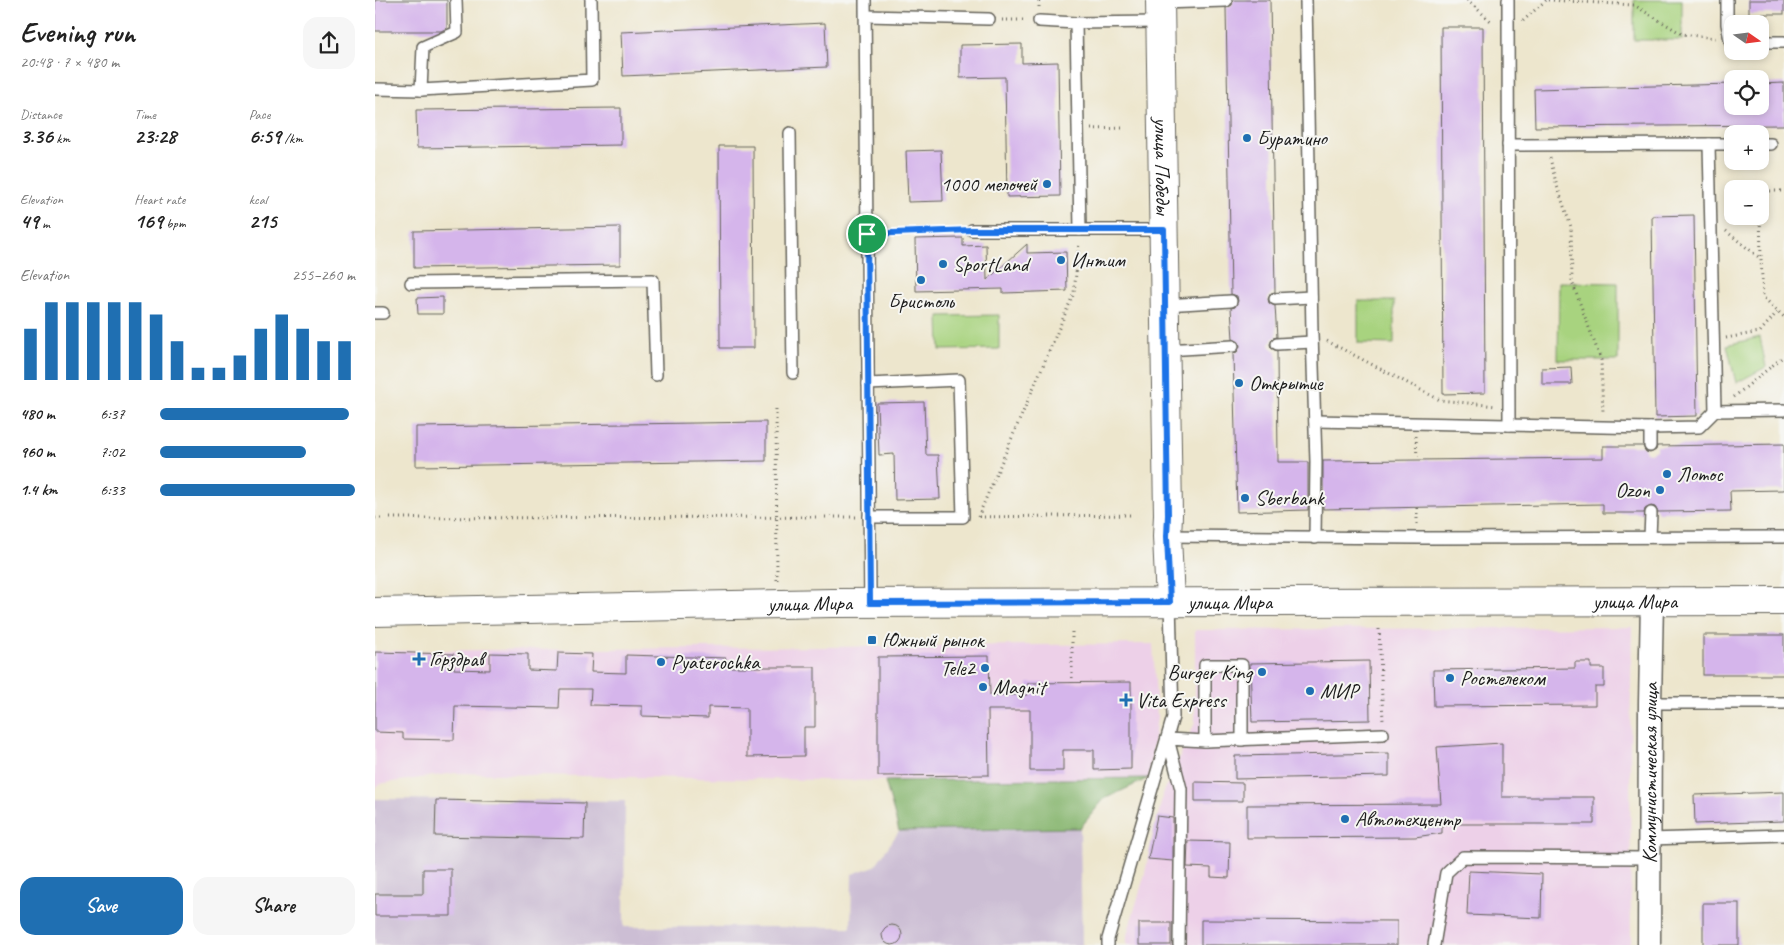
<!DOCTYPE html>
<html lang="en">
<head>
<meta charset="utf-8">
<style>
  :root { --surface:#fff; --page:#f6f6f6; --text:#222; --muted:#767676; --accent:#1f6fb2 }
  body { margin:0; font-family:Caveat,sans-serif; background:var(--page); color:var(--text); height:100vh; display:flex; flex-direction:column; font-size:19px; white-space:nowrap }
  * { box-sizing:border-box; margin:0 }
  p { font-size:16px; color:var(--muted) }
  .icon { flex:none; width:28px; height:28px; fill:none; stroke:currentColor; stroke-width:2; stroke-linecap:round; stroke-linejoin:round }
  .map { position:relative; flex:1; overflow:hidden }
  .sheet { display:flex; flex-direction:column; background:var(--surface); width:375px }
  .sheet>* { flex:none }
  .needle { width:32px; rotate:104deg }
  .tools { position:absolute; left:1349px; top:15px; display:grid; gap:10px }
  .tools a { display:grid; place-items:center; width:45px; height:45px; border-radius:10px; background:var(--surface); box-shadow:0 2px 8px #0003; font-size:25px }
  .pin { position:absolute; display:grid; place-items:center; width:42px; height:42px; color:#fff; margin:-21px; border:2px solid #fff; border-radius:50%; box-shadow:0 1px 5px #0007 }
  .round { display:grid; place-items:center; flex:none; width:52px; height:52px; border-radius:15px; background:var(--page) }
  .head { display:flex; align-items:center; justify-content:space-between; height:85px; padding:0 20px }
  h1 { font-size:28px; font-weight:700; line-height:38px }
  .figures { display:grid; grid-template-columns:repeat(3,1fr); gap:8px; height:85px; padding:5px 20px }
  .figures div { display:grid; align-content:center }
  .figures b { font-size:21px; font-weight:700 }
  .figures small { font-size:14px; font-weight:400 }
  .figures p { font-size:14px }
  .chart { height:140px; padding:10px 20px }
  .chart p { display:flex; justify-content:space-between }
  .chart svg { width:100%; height:90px; margin-top:5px; stroke:var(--accent); stroke-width:6 }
  .primary-button { display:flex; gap:10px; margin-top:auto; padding:10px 20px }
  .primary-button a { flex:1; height:58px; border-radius:15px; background:var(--accent); color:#fff; font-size:20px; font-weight:700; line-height:58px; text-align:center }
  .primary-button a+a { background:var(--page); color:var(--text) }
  ul { padding:0 20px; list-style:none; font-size:16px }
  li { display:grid; grid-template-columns:80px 60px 1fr; align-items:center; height:38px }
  li i { height:12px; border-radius:6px; background:var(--accent) }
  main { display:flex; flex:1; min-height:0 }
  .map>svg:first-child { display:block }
</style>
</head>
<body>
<main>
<section class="sheet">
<div class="head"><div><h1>Evening run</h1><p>20:48 · 7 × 480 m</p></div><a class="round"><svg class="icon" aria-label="share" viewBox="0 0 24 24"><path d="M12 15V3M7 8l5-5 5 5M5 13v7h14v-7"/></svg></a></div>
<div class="figures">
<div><p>Distance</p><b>3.36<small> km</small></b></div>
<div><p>Time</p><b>23:28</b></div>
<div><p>Pace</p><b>6:59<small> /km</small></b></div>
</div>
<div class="figures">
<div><p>Elevation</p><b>49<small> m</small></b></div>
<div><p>Heart rate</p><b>169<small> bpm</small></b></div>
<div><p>kcal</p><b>215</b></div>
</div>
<div class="chart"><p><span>Elevation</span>255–260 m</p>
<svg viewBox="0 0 160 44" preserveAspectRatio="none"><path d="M5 44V19M15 44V6M25 44V6M35 44V6M45 44V6M55 44V6M65 44V12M75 44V25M85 44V38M95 44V38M105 44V32M115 44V19M125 44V12M135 44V19M145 44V25M155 44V25"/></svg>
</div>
<ul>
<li><b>480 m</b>6:37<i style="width:97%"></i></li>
<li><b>960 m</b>7:02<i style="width:75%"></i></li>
<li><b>1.4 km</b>6:33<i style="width:100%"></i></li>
</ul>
<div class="primary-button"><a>Save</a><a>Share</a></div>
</section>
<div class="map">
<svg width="1409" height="945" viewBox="0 0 1409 945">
  <rect width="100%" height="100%" fill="#f6f6f2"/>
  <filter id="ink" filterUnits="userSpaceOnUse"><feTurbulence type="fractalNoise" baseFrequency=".02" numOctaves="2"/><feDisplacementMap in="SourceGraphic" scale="10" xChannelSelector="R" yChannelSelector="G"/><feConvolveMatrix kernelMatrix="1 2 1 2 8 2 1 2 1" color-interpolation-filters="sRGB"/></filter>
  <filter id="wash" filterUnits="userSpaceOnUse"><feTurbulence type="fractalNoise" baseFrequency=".0096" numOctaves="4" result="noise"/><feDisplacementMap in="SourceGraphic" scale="20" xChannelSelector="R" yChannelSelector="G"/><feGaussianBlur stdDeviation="1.12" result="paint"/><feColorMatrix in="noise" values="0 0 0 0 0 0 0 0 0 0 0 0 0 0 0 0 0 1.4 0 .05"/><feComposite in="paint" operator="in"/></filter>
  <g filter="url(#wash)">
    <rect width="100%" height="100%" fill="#ede6cd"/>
    <!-- built -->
    <g fill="#edd0e8">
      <polygon points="1257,627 1255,747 1256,945 752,945 752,935 769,877 788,794 820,723 820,630"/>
      <polygon points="778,644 782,717 774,778 510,781 250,777 80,773 4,784 0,789 0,651"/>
    </g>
    <!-- industrial -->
    <polygon fill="#ccbed4" points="0,799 250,801 249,927 476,927 477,874 500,866 524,831 705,828 707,945 0,945"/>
    <!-- green -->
    <g fill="#a8d37f" stroke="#62784e">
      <rect x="1259" y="0" width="48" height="40"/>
      <polygon points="1184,282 1243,283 1243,360 1183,360"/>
      <polygon points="983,301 1019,301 1019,344 983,343"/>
      <polygon points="624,315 624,349 565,350 564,316"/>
      <polygon points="1385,337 1391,367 1361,383 1352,345"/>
    </g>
    <!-- forest -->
    <polygon fill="#86b56e" stroke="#516845" points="774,778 729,799 705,828 524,831 510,781"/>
    <g id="blocks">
      <!-- building -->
      <g fill="#d5b5eb">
        <polygon points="0,0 72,0 72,28 66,31 0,31"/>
        <polygon points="858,0 895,0 900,292 896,293 893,299 894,303 900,306 902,337 898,338 895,344 896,348 902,351 903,462 933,462 933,510 862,512 858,353 862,352 865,346 864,342 858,339 856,308 860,307 863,301 862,296 856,294 851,8 857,5"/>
        <rect x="1374" y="0" width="35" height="14"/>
        <polygon points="450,23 452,67 248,76 246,32"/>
        <polygon points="1066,27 1108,27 1110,393 1068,394"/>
        <polygon points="647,44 647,63 683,62 685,196 632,197 630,77 585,78 585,45"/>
        <polygon points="1409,83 1409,125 1160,127 1159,89 1358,84 1358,106 1385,106 1385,84"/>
        <polygon points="246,108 246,145 42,148 41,110"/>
        <polygon points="344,146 378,146 379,348 345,348"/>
        <polygon points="566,150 568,201 533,202 531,151"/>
        <polygon points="1319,215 1322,416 1280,417 1277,216"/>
        <polygon points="245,227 245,265 39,268 39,231"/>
        <polygon points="588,238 588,246 611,245 612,280 652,244 652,253 691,252 692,291 628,293 628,289 541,291 540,239"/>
        <polygon points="68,297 68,314 43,314 42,298"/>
        <polygon points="1196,367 1197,384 1167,384 1167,368"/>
        <polygon points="549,402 551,455 563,455 565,499 520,500 519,454 504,455 502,403"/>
        <polygon points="391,422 391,461 41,466 41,427"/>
        <polygon points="1409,444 1409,490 1355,491 1356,511 1283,512 1280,507 1276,506 1270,509 1269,513 1228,513 1228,504 948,509 948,461 1228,458 1228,446 1268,446 1271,452 1275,453 1281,450 1282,446"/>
        <rect x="1328" y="635" width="81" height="40"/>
        <polygon points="0,652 79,654 79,669 115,670 115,653 153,654 153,670 182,671 183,653 217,654 216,672 251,673 251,655 351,658 351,667 440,667 440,727 429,727 429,756 372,757 372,708 333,707 333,718 267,716 267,706 215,705 216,689 185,689 184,708 80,706 79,740 28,739 28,733 0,732"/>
        <polygon points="614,656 615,695 653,695 653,683 756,682 756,769 719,770 719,750 688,750 688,771 655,771 655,710 613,710 614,775 503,776 503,657"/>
        <polygon points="994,661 995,720 877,722 875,663"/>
        <polygon points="1200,662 1216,662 1216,668 1229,668 1229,687 1220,687 1220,705 1059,706 1058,670 1200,668"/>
        <polygon points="1127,743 1127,797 1219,797 1219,824 1067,824 1067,833 1040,837 872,838 872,805 1066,804 1062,747"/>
        <polygon points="1014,753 1014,776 860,779 860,756"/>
        <polygon points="820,782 868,783 868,801 820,801"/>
        <polygon points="1409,792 1409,821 1320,824 1319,795"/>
        <polygon points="61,800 210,803 209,839 60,836"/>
        <polygon points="782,816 798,818 798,861 773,859"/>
        <polygon points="813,841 855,842 854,878 836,877 836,868 812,867"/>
        <polygon points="48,869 76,869 76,916 0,916 0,894 48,894"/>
        <polygon points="1094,871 1167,874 1166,918 1092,915"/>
        <rect x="1328" y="903" width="36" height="42"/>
        <polygon points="826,920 1022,921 1022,945 826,945"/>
        <rect x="764" y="923" width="32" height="22"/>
        <circle cx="517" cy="935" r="10"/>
      </g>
    </g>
  </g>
  <g filter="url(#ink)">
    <use href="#blocks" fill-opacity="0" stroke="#65635a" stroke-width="1"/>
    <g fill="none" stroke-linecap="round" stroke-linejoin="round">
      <!-- service casing -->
      <g stroke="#65635a" stroke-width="14">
        <g id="service">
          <polyline points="81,0 82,32 48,47 46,90 217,80 216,0"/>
          <polyline points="490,0 495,603"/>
          <polyline points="931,0 937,333 941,462 940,538"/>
          <polyline points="1133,0 1134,425"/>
          <polyline points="1352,0 1352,24 1355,40 1358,40"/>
          <polyline points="786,3 851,1"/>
          <polyline points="491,16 614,19"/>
          <polyline points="664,21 701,23 785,22"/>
          <polyline points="701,23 705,230"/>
          <polyline points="1385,42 1409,42"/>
          <polyline points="0,89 46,90"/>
          <polyline points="415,133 418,373"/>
          <polyline points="1334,144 1358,144"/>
          <polyline points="1385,144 1396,144"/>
          <polyline points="1133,145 1334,144 1340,411"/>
          <polyline points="597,230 789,230"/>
          <polyline points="36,283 278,280 281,375"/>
          <polyline points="900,299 936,297"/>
          <polyline points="790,305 856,301"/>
          <polyline points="0,313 8,313"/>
          <polyline points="902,344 937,342"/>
          <polyline points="791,350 858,346"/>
          <polyline points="493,384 584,380 588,517 494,517"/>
          <polyline points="940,421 1275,428 1324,427 1340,411 1409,410"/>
          <polyline points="1275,428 1275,446"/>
          <polyline points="792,536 1043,538 1409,537"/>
          <polyline points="1275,537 1276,513"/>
          <polyline points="1275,703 1409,703"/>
          <polyline points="830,741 830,665 867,665 867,740"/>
          <polyline points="1274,839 1409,835"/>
          <polyline points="733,945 733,939 798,717 795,602"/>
          <polyline points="804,945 806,789 793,739 830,741 1008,734"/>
          <polyline points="1059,945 1071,873 1088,857 1274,858"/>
        </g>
      </g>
      <!-- minor casing -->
      <g stroke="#65635a" stroke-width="25">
        <g id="minor">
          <path id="s1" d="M1274 945 1275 703 1277 601"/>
        </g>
      </g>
      <!-- secondary casing -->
      <g stroke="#65635a" stroke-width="30">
        <g id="secondary">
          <path id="s2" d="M785 0 793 515 792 536 795 602"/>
          <path id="s3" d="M0 612 457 603 1409 601"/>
        </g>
      </g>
      <!-- path -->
      <g stroke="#65635a" stroke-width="3" stroke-dasharray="1 4" stroke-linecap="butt">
        <polyline points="1092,0 1118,23"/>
        <polyline points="1173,0 1259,5 1307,34 1340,38"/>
        <polyline points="664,7 664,0"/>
        <polyline points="627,20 651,20"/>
        <polyline points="1148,21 1171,0"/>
        <polyline points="716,129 750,128"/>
        <polyline points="1175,158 1181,183 1196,227 1197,282 1226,360 1228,413"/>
        <polyline points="1385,191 1409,191"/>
        <polyline points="1385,210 1386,259"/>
        <polyline points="1351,231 1386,259 1388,297 1409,317"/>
        <polyline points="505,234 584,231"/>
        <polyline points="1351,338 1385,332 1403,311"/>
        <polyline points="952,341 1065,400 1121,406"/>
        <polyline points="1359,397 1409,356"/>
        <polyline points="401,409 402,581"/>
        <polyline points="1041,436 1042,460"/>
        <polyline points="1042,508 1042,525"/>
        <polyline points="603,517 699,293 704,243"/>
        <polyline points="604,517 755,515"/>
        <polyline points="0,518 482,517"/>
        <polyline points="1004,629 1008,721"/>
        <polyline points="697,683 697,631"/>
      </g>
      <!-- service -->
      <use href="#service" stroke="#fff" stroke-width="11"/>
      <!-- minor -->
      <use href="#minor" stroke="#fff" stroke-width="22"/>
      <!-- secondary -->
      <use href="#secondary" stroke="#fff" stroke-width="28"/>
    </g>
  </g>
  <g fill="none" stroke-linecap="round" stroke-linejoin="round" filter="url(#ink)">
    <!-- route casing -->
    <g stroke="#fff" stroke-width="10">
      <polygon id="route" points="597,230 789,230 793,515 792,536 795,602 495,603 492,234"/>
    </g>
    <!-- route -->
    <use href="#route" stroke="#1a73e8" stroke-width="6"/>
  </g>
  <!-- markers -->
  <g fill="#1f6fb2" stroke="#f6f6f2" stroke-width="2">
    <circle cx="872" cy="138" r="5"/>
    <circle cx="672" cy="184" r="5"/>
    <circle cx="686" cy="260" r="5"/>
    <circle cx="568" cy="264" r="5"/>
    <circle cx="546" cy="280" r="5"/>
    <circle cx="864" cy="383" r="5"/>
    <circle cx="1292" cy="474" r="5"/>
    <circle cx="1285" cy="490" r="5"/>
    <circle cx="870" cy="498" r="5"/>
    <rect x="492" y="635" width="10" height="10" rx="2.5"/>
    <path d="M41.5 651.5h5v5h5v5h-5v5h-5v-5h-5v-5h5z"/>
    <circle cx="286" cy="662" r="5"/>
    <circle cx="610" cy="668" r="5"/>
    <circle cx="887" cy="672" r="5"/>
    <circle cx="1075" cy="678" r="5"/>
    <circle cx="608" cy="687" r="5"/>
    <circle cx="935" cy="691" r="5"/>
    <path d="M748.5 692.5h5v5h5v5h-5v5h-5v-5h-5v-5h5z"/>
    <circle cx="970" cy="819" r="5"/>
  </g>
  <g text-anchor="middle" stroke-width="4" stroke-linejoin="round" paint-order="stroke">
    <!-- poi labels -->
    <g font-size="21" fill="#1c1c1c" stroke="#f6f6f2" text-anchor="start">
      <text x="882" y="145">Буратино</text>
      <text x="662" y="191" text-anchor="end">1000 мелочей</text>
      <text x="696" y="267">Интим</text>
      <text x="578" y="271">SportLand</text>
      <text x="546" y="308" text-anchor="middle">Бристоль</text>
      <text x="874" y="390">Открытие</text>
      <text x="1302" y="481">Лотос</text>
      <text x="1275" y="497" text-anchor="end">Ozon</text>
      <text x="880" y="505">Sberbank</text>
      <text x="507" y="647">Южный рынок</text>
      <text x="54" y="666">Горздрав</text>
      <text x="296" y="669">Pyaterochka</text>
      <text x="600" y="675" text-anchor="end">Tele2</text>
      <text x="877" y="679" text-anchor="end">Burger King</text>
      <text x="1085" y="685">Ростелеком</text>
      <text x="618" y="694">Magnit</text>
      <text x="945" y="698">МИР</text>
      <text x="761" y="707">Vita Express</text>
      <text x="980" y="826">Автотехцентр</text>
    </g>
    <!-- street labels -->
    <g font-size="21" fill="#1c1c1c" stroke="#f6f6f2">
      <text dy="7" stroke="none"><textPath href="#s2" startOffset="166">улица Победы</textPath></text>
      <text dy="7" stroke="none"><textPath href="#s3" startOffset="1260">улица Мира</textPath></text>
      <text dy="7" stroke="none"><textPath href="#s3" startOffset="855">улица Мира</textPath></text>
      <text dy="7" stroke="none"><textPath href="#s3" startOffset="435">улица Мира</textPath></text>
      <text dy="7" stroke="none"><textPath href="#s1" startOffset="172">Коммунистическая улица</textPath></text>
    </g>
  </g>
</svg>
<div class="tools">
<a><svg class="needle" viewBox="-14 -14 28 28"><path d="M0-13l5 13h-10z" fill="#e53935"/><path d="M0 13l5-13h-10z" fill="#767676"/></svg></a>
<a><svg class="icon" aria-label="locate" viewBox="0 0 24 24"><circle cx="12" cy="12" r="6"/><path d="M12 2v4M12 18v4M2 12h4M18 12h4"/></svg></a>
<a>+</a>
<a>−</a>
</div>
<div class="pin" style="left:492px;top:234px;background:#1e9e55"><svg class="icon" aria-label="arrive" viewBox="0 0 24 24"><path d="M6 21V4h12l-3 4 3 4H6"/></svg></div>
</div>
</main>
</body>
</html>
